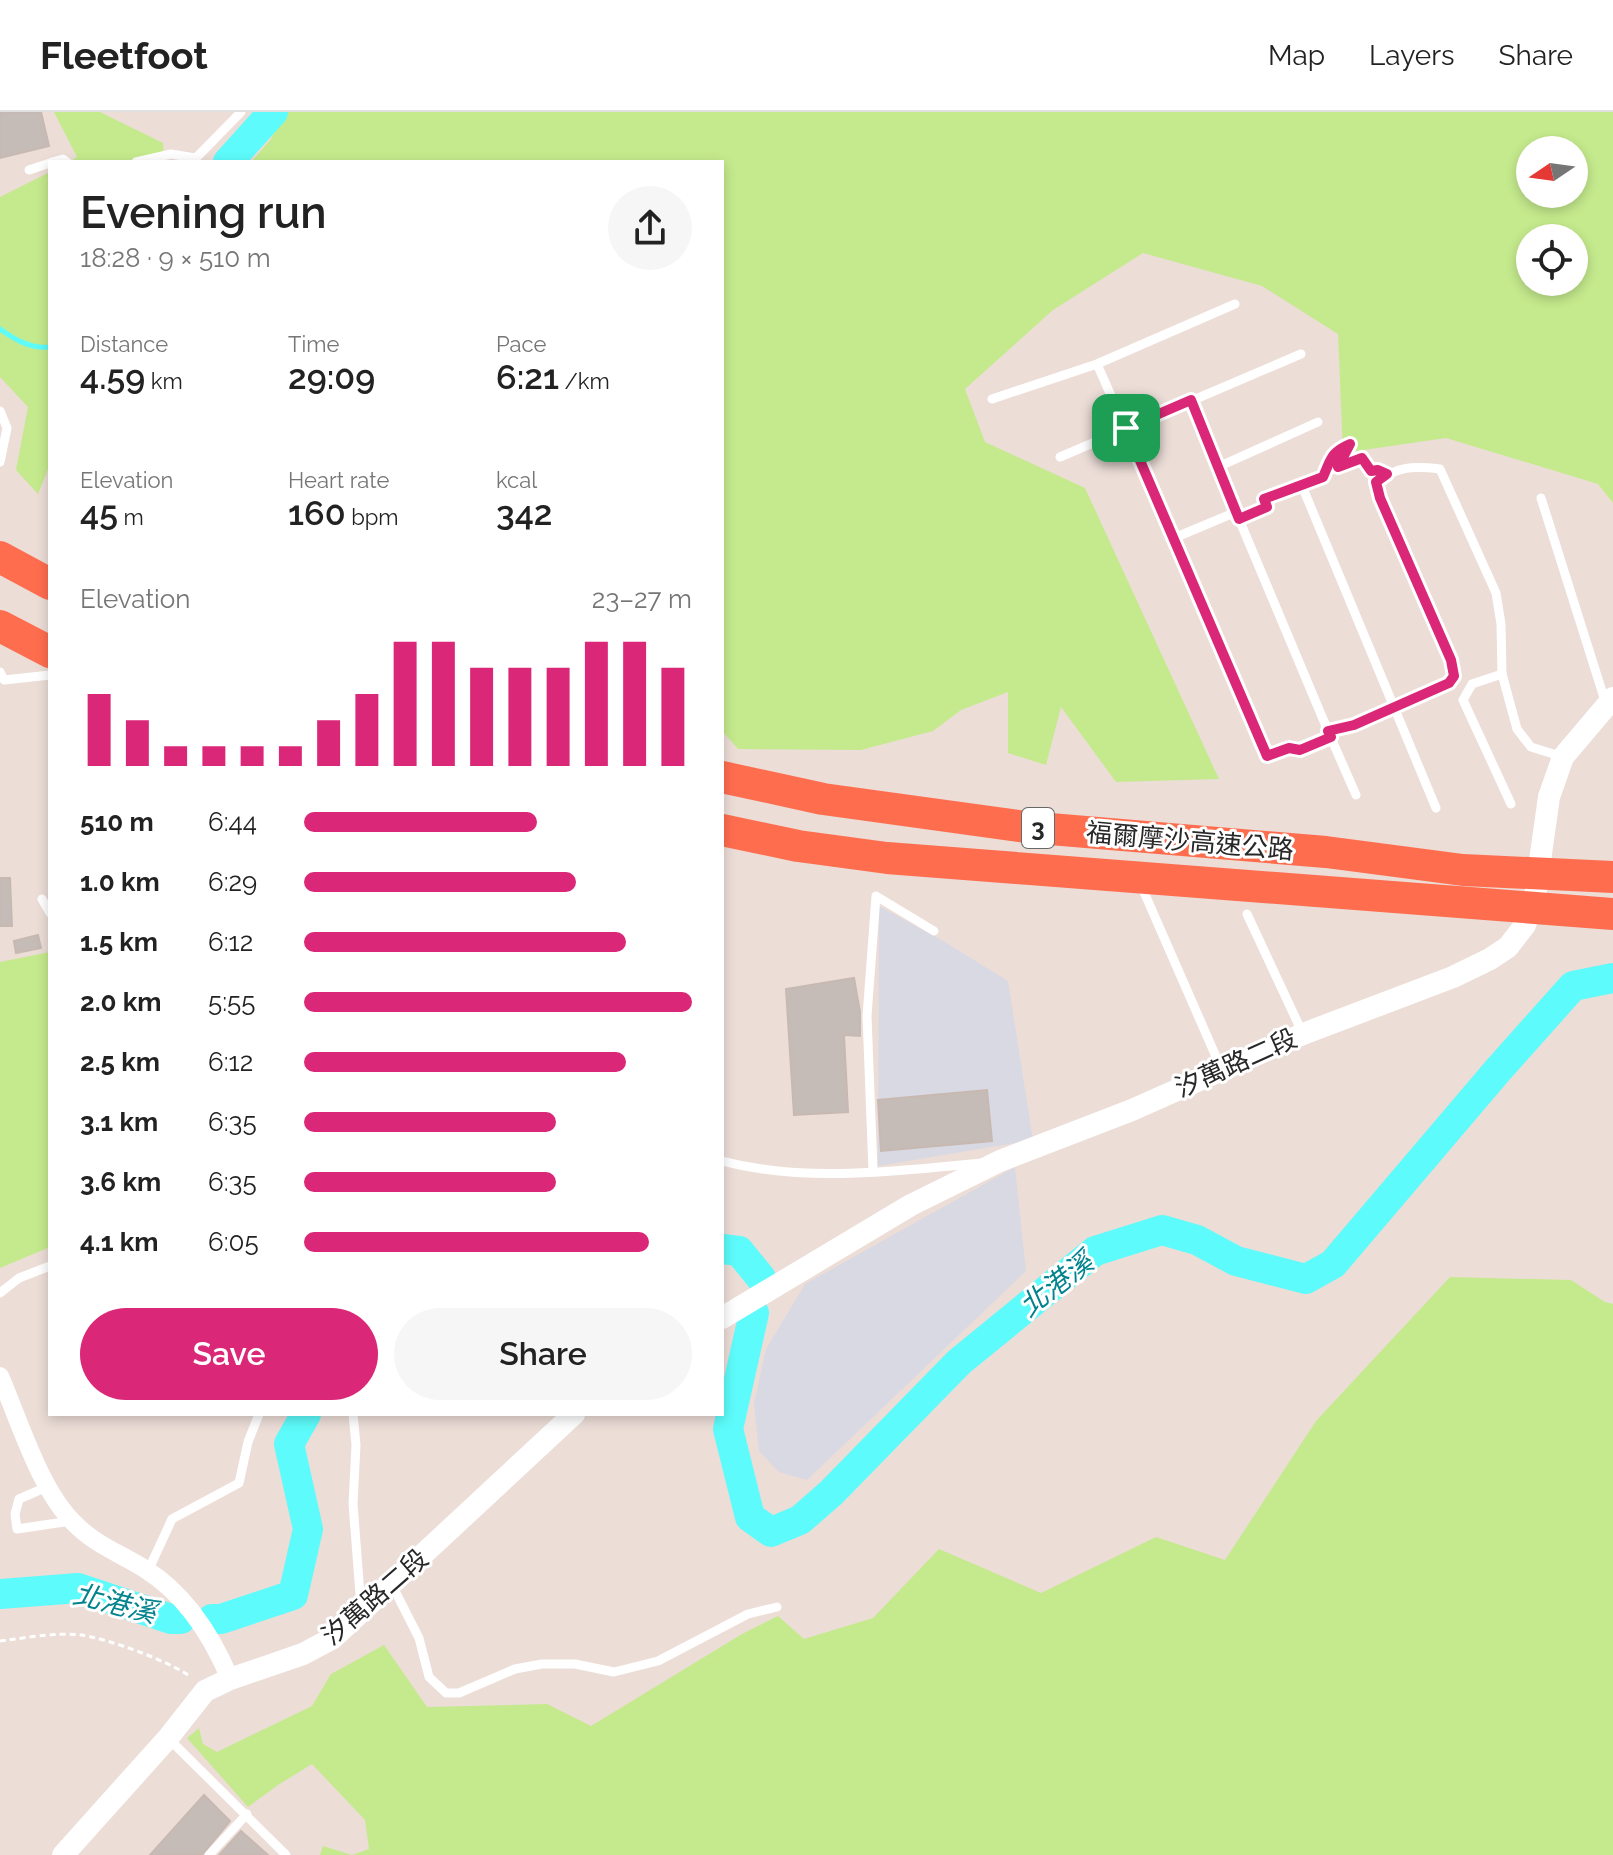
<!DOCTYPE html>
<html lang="en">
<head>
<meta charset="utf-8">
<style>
  :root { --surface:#fff; --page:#f6f6f6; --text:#222; --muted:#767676; --line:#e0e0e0; --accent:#db2777 }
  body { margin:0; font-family:Raleway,"Noto Sans TC",sans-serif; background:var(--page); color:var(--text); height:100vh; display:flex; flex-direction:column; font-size:30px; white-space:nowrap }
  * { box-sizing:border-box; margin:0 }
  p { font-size:26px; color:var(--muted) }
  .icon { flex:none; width:44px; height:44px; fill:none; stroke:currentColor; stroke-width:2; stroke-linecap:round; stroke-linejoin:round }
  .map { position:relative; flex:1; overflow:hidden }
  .details { position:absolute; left:48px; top:48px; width:676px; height:1256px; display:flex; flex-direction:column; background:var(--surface); border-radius:0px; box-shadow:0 4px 12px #0003 }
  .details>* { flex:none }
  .needle { width:52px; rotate:257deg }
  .controls { position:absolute; left:1516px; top:24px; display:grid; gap:16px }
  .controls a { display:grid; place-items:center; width:72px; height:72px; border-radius:50%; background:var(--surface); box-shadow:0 4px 12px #0003; font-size:40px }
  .pin { position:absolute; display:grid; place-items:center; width:68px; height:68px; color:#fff; margin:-34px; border-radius:16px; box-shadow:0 4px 12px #0006 }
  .round { display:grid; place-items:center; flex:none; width:84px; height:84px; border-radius:42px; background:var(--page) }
  .head { display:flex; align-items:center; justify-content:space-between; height:136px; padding:0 32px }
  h1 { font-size:44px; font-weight:600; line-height:60px }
  .metrics { display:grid; grid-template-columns:repeat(3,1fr); gap:12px; height:136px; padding:8px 32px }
  .metrics div { display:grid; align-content:center }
  .metrics b { font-size:34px; font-weight:600 }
  .metrics small { font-size:22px; font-weight:400 }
  .metrics p { font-size:22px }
  .chart { height:224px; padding:16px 32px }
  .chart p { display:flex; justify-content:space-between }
  .chart svg { width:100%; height:144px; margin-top:8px; stroke:var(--accent); stroke-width:6 }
  .primary-button { display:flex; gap:16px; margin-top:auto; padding:16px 32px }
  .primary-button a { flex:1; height:92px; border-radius:48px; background:var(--accent); color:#fff; font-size:32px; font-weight:600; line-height:92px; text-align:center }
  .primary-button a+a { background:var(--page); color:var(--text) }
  ul { padding:0 32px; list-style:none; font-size:26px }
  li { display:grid; grid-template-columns:128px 96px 1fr; align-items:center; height:60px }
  li i { height:20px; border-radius:10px; background:var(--accent) }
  header { display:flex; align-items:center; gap:48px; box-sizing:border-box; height:112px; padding:0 40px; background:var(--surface); border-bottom:2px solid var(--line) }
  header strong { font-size:38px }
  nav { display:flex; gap:44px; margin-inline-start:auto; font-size:28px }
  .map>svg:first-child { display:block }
</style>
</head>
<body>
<header>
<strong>Fleetfoot</strong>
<nav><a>Map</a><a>Layers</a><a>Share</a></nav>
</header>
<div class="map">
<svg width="1613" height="1743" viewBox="0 0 1613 1743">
  <rect width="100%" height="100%" fill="#ecddd7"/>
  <!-- industrial -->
  <g fill="#d9d9e3">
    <polygon points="879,794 943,829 1008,869 1033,1028 878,1054"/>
    <polygon points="1015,1055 1026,1159 807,1368 779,1360 759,1339 754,1292 766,1237 805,1172"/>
  </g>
  <!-- green -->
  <g fill="#c5ea8d" fill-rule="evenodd">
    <polygon points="54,0 100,0 163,31 164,50 69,50 77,45"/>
    <path d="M283 0H1613V391L1598 372 1446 326 1343 341 1338 222 1262 174 1143 141 1053 198 965 277 985 330 1085 376 1219 667 1116 670 1061 595 1046 653 1008 641V580L961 598 933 619 861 638 738 637 722 619V50H251L271 27ZM1574 38V82H1530V38ZM1574 126V170H1530V126Z"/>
    <polygon points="50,60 50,352 38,382 16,358 28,295 0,265 0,85"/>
    <polygon points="50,840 50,1135 0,1156 0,850"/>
    <polygon points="1450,1165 1571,1168 1605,1190 1613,1192 1613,1743 320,1743 323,1734 352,1743 369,1737 365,1708 312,1652 278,1673 248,1695 187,1626 199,1616 203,1632 217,1640 312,1594 331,1562 384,1533 427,1595 547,1592 591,1614 742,1522 778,1504 804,1527 873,1506 939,1437 1041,1481 1156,1425 1225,1448 1316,1309"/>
  </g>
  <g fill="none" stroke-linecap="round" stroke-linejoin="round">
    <!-- stream -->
    <path stroke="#5dfbfb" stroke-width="5" d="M0 217C15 228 31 237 50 235"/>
    <!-- river -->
    <g stroke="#5dfbfb" stroke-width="30">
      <polyline points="228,50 273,0"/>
      <polyline points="722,1137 739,1139 761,1166"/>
      <polyline points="754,1201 728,1317 750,1405 771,1420 800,1408 831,1381 959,1250 1095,1139 1162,1118 1197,1128 1236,1149 1306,1167 1333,1152 1498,958 1573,874 1613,866"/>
      <polyline points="0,1482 78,1476 171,1507 181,1507"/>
      <polyline points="212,1507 221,1507 293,1483 308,1417 289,1332 306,1302"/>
    </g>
  </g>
  <!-- building -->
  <g fill="#c6bcb7" stroke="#c7b9b1" stroke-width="2">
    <polygon points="0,0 41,0 49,34 0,46"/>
    <polygon points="0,766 10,766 12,814 0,814"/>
    <polygon points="38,823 41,836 16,841 14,829"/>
    <polygon points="854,866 860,900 860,924 844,923 848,1000 794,1003 786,877"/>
    <polygon points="987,978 992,1029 881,1039 878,988"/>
    <polygon points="204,1683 230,1709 202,1743 150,1743"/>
    <polygon points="241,1719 268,1743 219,1743"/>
  </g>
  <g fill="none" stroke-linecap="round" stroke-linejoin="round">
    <!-- path -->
    <g stroke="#fff" stroke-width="3" stroke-dasharray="6 4" stroke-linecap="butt">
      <polyline points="1326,354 1335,339 1350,332 1338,355 1362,346 1371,358"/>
      <polyline points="1250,403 1267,395 1264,387 1290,376"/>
      <polyline points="1300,638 1319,630"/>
      <path d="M0 1529C26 1526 55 1520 81 1523 109 1527 169 1549 191 1565"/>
    </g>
    <!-- service -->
    <g stroke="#fff" stroke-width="9">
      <polyline points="52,50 63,47 67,50"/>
      <polyline points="136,50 171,42 195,46"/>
      <polyline points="192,50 241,0"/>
      <polyline points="29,58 50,51"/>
      <path d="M1097 252 1174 426 1236 400 1328 619C1370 609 1410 589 1449 571L1454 564 1451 548 1380 386 1376 370C1398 354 1413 354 1440 357L1496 481 1501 512 1502 562 1517 617 1531 635 1563 645"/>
      <polyline points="992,287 1097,252 1235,192"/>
      <polyline points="1191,288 1218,355"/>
      <polyline points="0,299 7,316 0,350"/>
      <polyline points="1060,345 1301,242"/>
      <polyline points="1323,365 1302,374 1436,696"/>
      <polyline points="1541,386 1606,592"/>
      <polyline points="1236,400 1218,355 1318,310"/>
      <polyline points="1174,426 1267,644 1289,636"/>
      <polyline points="0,560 4,568 50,563"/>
      <polyline points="1502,562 1472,572 1463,588 1511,692"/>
      <polyline points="1328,619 1356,683"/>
      <polyline points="1144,780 1221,956"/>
      <polyline points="42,787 50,801"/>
      <polyline points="1247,802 1303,922"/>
      <path d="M722 1049C805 1071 897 1059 981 1051"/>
      <polyline points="873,1059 867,904 876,784 934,819"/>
      <polyline points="0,1181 19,1166 50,1154"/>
      <polyline points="353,1302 356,1333 353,1392 361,1495"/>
      <polyline points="49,1374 19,1387 15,1402 17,1417 71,1409"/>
      <polyline points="148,1459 172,1407 239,1371 248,1330 259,1302"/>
      <polyline points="392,1473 419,1526 429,1565 446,1581 459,1581 515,1557 542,1552 575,1552 614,1560 658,1549 748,1502 777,1495"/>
      <polyline points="168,1626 286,1743"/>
      <polyline points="209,1743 247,1702"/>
    </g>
    <!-- minor -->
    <path stroke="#fff" stroke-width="18" d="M0 1264C19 1308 40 1378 74 1411 94 1432 121 1442 145 1457 185 1482 212 1524 230 1567"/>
    <!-- tertiary -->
    <g stroke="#fff" stroke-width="22">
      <polyline points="722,1206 911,1093 1000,1049 1132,998 1303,922 1453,865 1490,847 1508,835 1525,813 1535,784 1549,685 1563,645 1613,586"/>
      <polyline points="63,1743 168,1626 205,1579 230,1567 303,1542 333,1526 574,1302"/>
    </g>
    <!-- motorway -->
    <g stroke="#ff6d4f" stroke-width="32">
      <polyline points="0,445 50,472"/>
      <polyline points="0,514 50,540"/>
      <polyline points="722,665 823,687 1026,715 1326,740 1463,758 1613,765"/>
      <polyline points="722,718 798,734 887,746 1613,802"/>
    </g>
  </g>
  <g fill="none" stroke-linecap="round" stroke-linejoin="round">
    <!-- route casing -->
    <g stroke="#fff" stroke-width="16">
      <path id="route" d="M1191 288 1239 407 1267 395 1264 387 1323 365C1331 347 1331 340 1350 332L1338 355 1362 346 1371 359 1378 358 1387 362 1376 370 1380 386 1451 548 1454 564 1449 571 1354 613 1328 619 1331 625 1300 638 1289 636 1267 644 1126 316Z"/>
    </g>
    <!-- route -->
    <use href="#route" stroke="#db2777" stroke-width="10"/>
  </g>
  <g text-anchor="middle" stroke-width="6" stroke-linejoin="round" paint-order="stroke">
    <!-- shield labels -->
    <rect fill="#fff" stroke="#686868" stroke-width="2" x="1022" y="696" width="32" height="40" rx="6"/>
    <g font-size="24" font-weight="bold" fill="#282828">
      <text x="1038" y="724">3</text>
    </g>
    <!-- street labels -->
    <g font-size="26" fill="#282828" stroke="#fff">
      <text transform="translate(1190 729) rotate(5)" y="9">福爾摩沙高速公路</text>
      <text transform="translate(1236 951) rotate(-24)" y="9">汐萬路二段</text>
      <text transform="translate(375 1485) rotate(-41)" y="9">汐萬路二段</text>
    </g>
    <!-- water labels -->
    <g font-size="28" font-style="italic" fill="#03838d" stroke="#fff">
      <text transform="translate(1056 1172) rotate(-38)" y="10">北港溪</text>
      <text transform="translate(115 1491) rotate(14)" y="10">北港溪</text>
    </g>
  </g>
</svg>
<div class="controls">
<a><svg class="needle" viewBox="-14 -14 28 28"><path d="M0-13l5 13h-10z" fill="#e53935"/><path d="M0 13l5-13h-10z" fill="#767676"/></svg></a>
<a><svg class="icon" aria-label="locate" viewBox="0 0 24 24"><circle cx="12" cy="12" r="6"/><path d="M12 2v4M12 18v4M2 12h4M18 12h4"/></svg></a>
</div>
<div class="pin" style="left:1126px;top:316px;background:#1e9e55"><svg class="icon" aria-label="arrive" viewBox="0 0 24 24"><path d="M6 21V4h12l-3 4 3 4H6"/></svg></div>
<section class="details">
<div class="head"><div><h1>Evening run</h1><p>18:28 · 9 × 510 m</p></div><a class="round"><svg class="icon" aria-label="share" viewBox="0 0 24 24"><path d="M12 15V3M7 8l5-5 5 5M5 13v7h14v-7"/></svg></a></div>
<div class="metrics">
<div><p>Distance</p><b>4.59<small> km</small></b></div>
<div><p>Time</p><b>29:09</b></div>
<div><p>Pace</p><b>6:21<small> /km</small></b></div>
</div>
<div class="metrics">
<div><p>Elevation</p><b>45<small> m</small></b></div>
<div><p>Heart rate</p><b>160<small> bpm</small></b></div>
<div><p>kcal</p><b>342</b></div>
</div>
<div class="chart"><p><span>Elevation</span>23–27 m</p>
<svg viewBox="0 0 160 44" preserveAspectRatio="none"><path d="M5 44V22M15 44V30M25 44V38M35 44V38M45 44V38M55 44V38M65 44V30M75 44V22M85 44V6M95 44V6M105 44V14M115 44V14M125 44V14M135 44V6M145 44V6M155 44V14"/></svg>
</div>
<ul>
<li><b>510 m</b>6:44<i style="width:60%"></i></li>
<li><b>1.0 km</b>6:29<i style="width:70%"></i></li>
<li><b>1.5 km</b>6:12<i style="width:83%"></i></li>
<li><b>2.0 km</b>5:55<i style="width:100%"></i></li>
<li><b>2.5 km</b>6:12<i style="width:83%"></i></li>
<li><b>3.1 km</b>6:35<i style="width:65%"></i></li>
<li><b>3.6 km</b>6:35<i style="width:65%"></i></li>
<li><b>4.1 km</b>6:05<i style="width:89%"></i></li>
</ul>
<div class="primary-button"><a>Save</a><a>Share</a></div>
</section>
</div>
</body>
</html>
